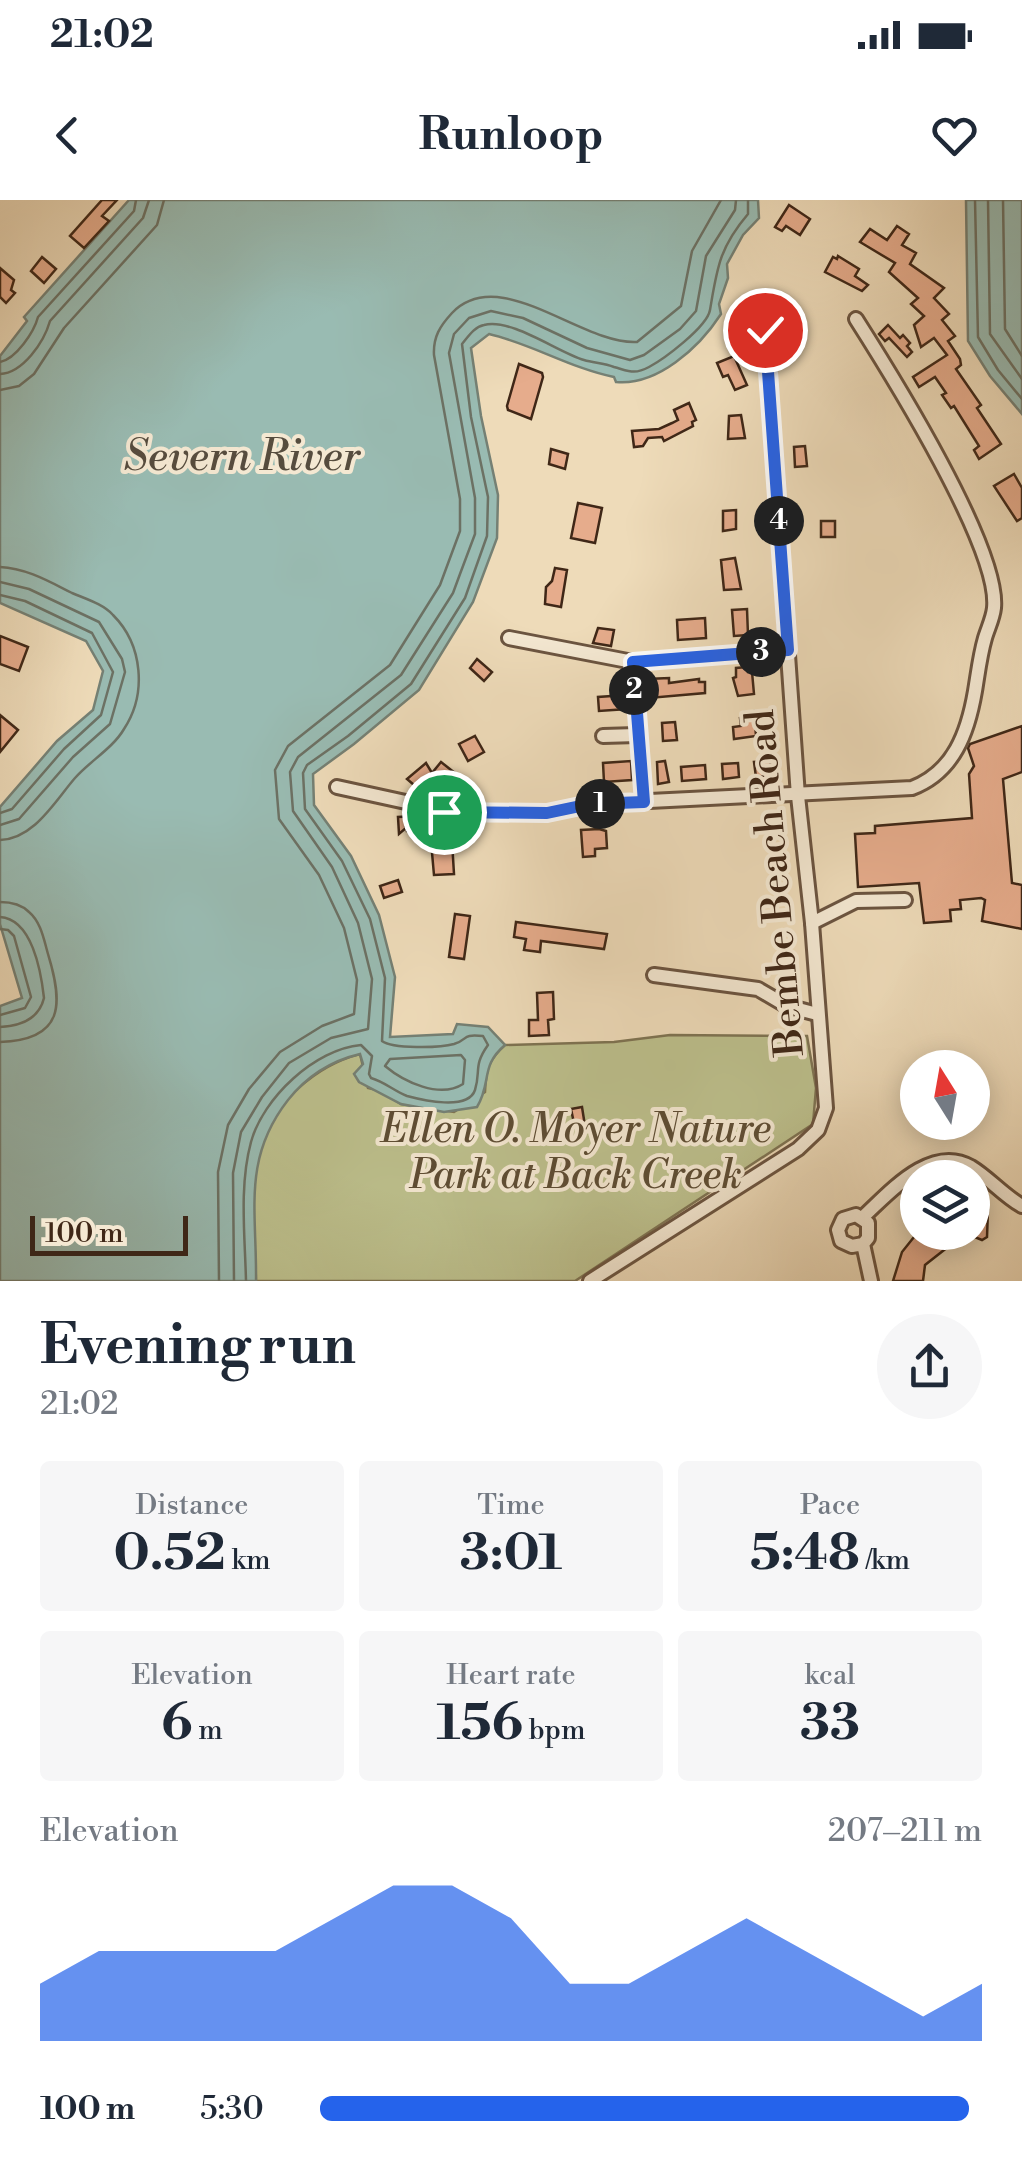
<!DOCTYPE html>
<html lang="en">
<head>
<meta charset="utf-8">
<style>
  :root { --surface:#fff; --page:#f6f6f7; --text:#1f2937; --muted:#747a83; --accent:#2563eb }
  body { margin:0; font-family:"Libre Bodoni",serif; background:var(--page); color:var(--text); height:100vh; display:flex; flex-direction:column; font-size:38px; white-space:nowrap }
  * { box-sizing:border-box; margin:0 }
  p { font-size:32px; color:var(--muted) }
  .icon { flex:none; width:55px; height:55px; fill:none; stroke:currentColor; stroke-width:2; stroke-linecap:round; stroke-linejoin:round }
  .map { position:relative; height:1081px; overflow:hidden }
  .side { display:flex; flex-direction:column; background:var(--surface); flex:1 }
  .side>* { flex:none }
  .needle { width:65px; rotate:349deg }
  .tools { position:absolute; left:900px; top:850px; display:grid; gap:20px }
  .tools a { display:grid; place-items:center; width:90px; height:90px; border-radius:50%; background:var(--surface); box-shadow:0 5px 25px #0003; font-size:50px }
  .scale { position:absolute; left:30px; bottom:25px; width:158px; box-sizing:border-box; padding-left:10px; border:5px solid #3f2717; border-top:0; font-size:28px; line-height:35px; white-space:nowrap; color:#3f2717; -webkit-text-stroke:8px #f4e8d2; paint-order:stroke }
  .pin { position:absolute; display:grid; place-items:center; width:85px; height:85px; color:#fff; margin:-42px; border:5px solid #fff; border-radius:50%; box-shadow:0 2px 10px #0007 }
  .km { position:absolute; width:50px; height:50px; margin:-25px; border-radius:50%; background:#222; color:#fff; font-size:28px; line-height:50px; text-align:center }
  .round { display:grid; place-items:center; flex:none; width:105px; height:105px; border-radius:52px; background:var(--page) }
  .head { display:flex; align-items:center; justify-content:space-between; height:170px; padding:0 40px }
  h1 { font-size:55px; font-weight:800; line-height:75px }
  .stats { display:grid; grid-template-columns:repeat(3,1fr); gap:15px; height:170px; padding:10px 40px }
  .stats div { display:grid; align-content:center; border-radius:10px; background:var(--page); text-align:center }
  .stats b { font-size:50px; font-weight:800 }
  .stats small { font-size:28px; font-weight:400 }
  .stats p { font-size:28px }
  .chart { height:280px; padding:20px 40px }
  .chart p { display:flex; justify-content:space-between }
  .chart svg { width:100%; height:180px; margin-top:10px; fill:var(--accent); opacity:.7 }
  ul { padding:0 40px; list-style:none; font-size:32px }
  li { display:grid; grid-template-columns:160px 120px 1fr; align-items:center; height:75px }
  li i { height:25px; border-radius:12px; background:var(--accent) }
  .status { display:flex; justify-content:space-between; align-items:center; height:70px; padding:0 50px; background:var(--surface); direction:ltr }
  .status svg { height:28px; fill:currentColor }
  header { display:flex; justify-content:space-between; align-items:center; height:130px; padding:0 40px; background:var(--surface); font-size:45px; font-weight:800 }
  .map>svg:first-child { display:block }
</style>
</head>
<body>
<div class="status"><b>21:02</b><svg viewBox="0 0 49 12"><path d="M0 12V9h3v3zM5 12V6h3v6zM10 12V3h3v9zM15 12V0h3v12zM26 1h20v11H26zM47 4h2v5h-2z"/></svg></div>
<header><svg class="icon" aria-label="back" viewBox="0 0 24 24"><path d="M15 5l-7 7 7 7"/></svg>Runloop<svg class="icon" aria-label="heart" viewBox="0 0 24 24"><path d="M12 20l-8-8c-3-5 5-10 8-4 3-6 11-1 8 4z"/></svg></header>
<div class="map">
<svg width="1022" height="1081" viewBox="0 0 1022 1081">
  <rect width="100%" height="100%" fill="#eedbb9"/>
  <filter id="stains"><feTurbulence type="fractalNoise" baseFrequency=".002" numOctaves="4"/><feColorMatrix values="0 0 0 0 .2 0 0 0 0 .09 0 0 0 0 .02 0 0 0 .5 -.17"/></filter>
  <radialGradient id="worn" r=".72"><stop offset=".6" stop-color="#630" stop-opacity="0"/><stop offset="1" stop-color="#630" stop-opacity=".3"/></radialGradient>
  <!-- green -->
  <path fill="#bcbf8c" stroke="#7e7352" stroke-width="2.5" d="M670 835 807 836 816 888 813 924 575 1081H256C255 1038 249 990 260 947 272 903 317 865 360 854L368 888 381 891 401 904 454 912 485 892C486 870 488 860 505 845L614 842Z"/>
  <!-- water -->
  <g fill="#99bbb2" stroke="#758074" stroke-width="2.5">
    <path d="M129 0H758L759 18 743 35 727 64 728 78 719 104 721 114C699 148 657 186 616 182L614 177C570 168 532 144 489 134L471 148 481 216 498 295 497 338 473 402 419 490 354 544 313 574 314 605 351 656 379 715 395 777 390 837 453 834 457 824 488 827 505 845C480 866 492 882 477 907L444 912 401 904 359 882 354 874 363 864 360 854C330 861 307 876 288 900 242 959 257 1011 256 1081H0V806L22 798 0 724V607L57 541 93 510 103 471 86 441 0 403V156L27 121 24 117Z"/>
    <polygon points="966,0 1022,0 1022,214 990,176 968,141"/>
  </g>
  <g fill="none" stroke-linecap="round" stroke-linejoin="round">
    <!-- shore -->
    <g stroke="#6c7164" stroke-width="2.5">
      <polyline points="975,0 978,137 998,170 1022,199"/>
      <polyline points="988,0 990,134 1022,179"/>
      <polyline points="1003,0 1005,129 1022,156"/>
      <path d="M0 162C16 159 34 132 38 117L134 11 136 0"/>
      <path d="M0 174C23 173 44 142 50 121L143 18 149 0"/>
      <polyline points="0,190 19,186 34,174 64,128 157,25 164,0"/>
      <path d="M0 367C26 368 50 382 72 393 86 399 103 404 113 415 143 445 147 494 124 529 113 548 90 561 75 578 55 601 34 639 0 640"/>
      <polyline points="0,382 29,389 99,422 122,459 125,472 110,524 73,557 19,619 0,625"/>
      <polyline points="0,395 25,401 92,433 113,472 101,515 64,549 12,609 0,613"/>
      <path d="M0 702C11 702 21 704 29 712 41 722 44 740 48 754 63 803 65 840 0 842"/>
      <path d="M0 717C32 719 41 771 44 798 39 819 20 826 0 827"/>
      <polyline points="0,729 8,730 14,736 31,797 25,808 0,815"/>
      <path d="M461 855 465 860 463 884C440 899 404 882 385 866L390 859Z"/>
      <path d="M219 1081 218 972 228 925 249 889 280 852 322 826 354 814 357 780 344 728 319 675 279 619 275 570 288 546 390 465 440 385 460 331V299L434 155C433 137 440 126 452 113 500 63 581 145 637 142L681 106 692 51 721 0"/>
      <polyline points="234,1081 233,973 241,932 262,897 289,863 331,838 368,829 372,779 358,723 332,667 293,611 290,572 298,557 401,475 453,393 460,374 475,334 475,298 449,153 454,134 469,118 491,111 523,118 587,148 630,160 644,155 680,129 696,111 706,56 735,10 736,0"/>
      <path d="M246 1081C245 1036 239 986 251 942 263 898 315 849 361 845L372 856 369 874 371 878C385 882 394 891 407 896 422 900 468 911 475 890 481 871 473 866 488 845L483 836C460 834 470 839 454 844 440 848 392 849 382 841L385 778 370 719 342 661 305 609 303 573 307 565 348 536 411 484 465 398 487 336 488 297 471 217 462 144C468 137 474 127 484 125 512 118 557 152 584 160 594 163 604 163 614 167 629 171 634 175 649 167 664 159 707 127 710 110 717 69 719 48 748 14V0"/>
    </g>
  </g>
  <!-- building -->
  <g fill="#e6ac8c" stroke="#3f2717" stroke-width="2.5">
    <polygon points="102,0 117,0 102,16 109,21 84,48 70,36"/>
    <polygon points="789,5 810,19 800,35 786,26 782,31 775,27"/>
    <polygon points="897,26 909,34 902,45 916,53 910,64 944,88 934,98 949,114 942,120 955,136 948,141 960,159 961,165 956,169 981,205 977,208 1001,244 979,259 974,250 979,246 954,206 951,208 942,195 946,193 935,177 919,187 913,177 947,155 934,138 921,147 914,125 924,116 911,104 918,98 889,72 895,63 860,42 870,29 887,40"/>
    <polygon points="838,56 859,69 855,76 868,85 862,91 825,72 833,57 837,59"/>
    <polygon points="42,57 56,69 44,83 31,71"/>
    <polygon points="0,68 14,80 11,90 15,93 6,103 0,97"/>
    <polygon points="888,125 900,138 903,135 910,143 907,146 912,152 907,157 889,138 885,141 879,134"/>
    <polygon points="734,156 747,185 735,190 728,175 723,177 717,163"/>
    <polygon points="519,164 542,173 543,177 531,219 508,210 507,206"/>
    <polygon points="689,203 696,220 692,222 693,226 664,241 662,237 648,238 643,246 634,247 632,231 659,229 672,223 678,220 674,210"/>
    <polygon points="741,215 745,238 728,239 729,216"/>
    <polygon points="805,246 807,266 795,267 794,247"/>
    <polygon points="551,249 568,254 565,269 549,264"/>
    <polygon points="1014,274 1022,288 1022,318 1017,321 994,286"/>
    <polygon points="578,303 602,308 595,343 571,338"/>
    <polygon points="736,310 736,329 723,331 723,311"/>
    <rect x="821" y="321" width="14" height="16"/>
    <polygon points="735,358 741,389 724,390 721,360"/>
    <polygon points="555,368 567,370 561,407 545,404 546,387 552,381"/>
    <polygon points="747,409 748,435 734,436 732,410"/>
    <polygon points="705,418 706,438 678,440 677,420"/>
    <polygon points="598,428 614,430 611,446 593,443"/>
    <polygon points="0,436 28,447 19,471 0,464"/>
    <polygon points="477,459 492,472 484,481 470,468"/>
    <polygon points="747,467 748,472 752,472 754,494 738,496 733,478 736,477 736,468"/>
    <polygon points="669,478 669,483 699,479 699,482 705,482 705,493 649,498 647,479"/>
    <polygon points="626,495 627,509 599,511 598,497"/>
    <polygon points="754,511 756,536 734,539 733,527 741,526 740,518 745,517 744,512"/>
    <polygon points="0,515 18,530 0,552"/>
    <polygon points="675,522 677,540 663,541 662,523"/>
    <polygon points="1022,526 1022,572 1003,579 1012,683 1022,685 1022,729 982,721 985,700 981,698 960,700 961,709 950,710 951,721 924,723 919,683 858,687 855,634 875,633 875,626 972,618 969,574 974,566 968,548 970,544"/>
    <polygon points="475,536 484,552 468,561 459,544"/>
    <polygon points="631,561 632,580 604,582 603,563"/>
    <polygon points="665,561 669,582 658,584 657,562"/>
    <polygon points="770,561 771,575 756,577 754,562"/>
    <polygon points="441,562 465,581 453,596 447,592 438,599 428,597 407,579 426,563 432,573"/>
    <polygon points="738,563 739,577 723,579 722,564"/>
    <polygon points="705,565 706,579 682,581 681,567"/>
    <polygon points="419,616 408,625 440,620 444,627 451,625 454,674 434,675 430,630 407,631 407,627 399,634 398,617"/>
    <polygon points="599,629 606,631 607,648 595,649 595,656 583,657 581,630"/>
    <polygon points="398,680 402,692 384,698 380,686"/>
    <polygon points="455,714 470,716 464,759 449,757"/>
    <polygon points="516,722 607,734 604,749 541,741 540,752 524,750 526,739 514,737"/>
    <polygon points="553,792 554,819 548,820 549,835 529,836 529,820 538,820 537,793"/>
    <polygon points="582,907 585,926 575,928 571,909"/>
    <polygon points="972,1009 988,1010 987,1037 982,1040 972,1036"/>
    <polygon points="918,1032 967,1032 925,1065 923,1081 893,1081 902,1052"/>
  </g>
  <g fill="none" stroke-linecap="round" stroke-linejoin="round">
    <!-- minor casing -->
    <g stroke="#6b5440" stroke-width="18">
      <g id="minor">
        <polyline points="509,438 633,462 788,450"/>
        <polyline points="633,462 644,602"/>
        <polyline points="603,536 637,535"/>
        <path d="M337 587 456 613H547L590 604 912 588C954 572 968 532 975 491 978 473 980 455 985 438 988 428 993 418 994 408 1000 348 891 174 856 119"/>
        <polyline points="812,723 856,701 905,700"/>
        <polyline points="654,775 758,789 787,806 817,814"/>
        <path d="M863 1017C890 992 931 944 971 967 989 978 1003 995 1022 1006"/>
        <polyline points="863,1044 852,1046 841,1041 838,1030 843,1019 856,1015 868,1023 868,1038 863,1044 871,1081"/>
        <polyline points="590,1081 798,949 818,930 826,908 812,723 798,596 765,130"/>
      </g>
    </g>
    <!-- minor -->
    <use href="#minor" stroke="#f4e8d2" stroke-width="12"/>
  </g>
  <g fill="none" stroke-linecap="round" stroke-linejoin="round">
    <!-- route casing -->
    <g stroke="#fff" stroke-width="20">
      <polyline id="route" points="444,612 547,613 590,604 644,602 633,462 788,450 765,130"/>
    </g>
    <!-- route -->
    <use href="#route" stroke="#2563eb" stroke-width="12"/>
  </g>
  <g text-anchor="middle" stroke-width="8" stroke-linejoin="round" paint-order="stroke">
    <!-- street labels -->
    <g font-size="40" fill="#3f2717" stroke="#f4e8d2">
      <text transform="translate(774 683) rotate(-95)" y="14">Bembe Beach Road</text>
    </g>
    <!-- park labels -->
    <g font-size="40" font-style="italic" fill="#5e4d34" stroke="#f4e8d2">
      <text x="576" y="942">Ellen O. Moyer Nature<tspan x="576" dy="46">Park at Back Creek</tspan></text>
    </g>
    <!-- water labels -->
    <g font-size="42" font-style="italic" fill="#564c3e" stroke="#f4e8d2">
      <text x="242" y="270">Severn River</text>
    </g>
  </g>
  <rect width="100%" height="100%" filter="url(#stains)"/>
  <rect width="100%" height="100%" fill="url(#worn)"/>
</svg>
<div class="tools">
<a><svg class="needle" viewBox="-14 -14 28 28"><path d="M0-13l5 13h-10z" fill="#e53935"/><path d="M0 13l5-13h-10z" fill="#747a83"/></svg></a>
<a><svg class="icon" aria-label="layers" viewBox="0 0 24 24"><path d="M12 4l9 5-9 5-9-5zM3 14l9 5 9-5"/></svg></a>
</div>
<div class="scale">100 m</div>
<div class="pin" style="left:444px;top:612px;background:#1e9e55"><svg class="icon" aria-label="arrive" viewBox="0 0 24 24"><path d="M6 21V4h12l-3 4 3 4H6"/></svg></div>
<div class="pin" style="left:765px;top:130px;background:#d93025"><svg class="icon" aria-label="check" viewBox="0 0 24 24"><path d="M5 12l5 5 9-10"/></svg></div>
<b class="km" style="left:600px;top:604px">1</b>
<b class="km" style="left:634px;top:490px">2</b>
<b class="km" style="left:761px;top:452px">3</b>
<b class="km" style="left:779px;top:321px">4</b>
</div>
<section class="side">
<div class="head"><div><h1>Evening run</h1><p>21:02</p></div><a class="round"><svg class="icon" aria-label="share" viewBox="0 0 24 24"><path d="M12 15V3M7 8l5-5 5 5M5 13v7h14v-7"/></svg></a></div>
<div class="stats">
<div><p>Distance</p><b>0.52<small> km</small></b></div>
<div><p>Time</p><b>3:01</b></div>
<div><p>Pace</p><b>5:48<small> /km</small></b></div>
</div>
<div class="stats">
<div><p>Elevation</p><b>6<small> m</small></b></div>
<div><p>Heart rate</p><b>156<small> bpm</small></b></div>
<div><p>kcal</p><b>33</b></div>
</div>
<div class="chart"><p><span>Elevation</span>207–211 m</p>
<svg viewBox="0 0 160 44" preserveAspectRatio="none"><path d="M0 44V30L10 22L20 22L30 22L40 22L50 14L60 6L70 6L80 14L90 30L100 30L110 22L120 14L130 22L140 30L150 38L160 30V44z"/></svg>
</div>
<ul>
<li><b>100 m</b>5:30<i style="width:98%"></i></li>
</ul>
</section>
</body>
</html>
